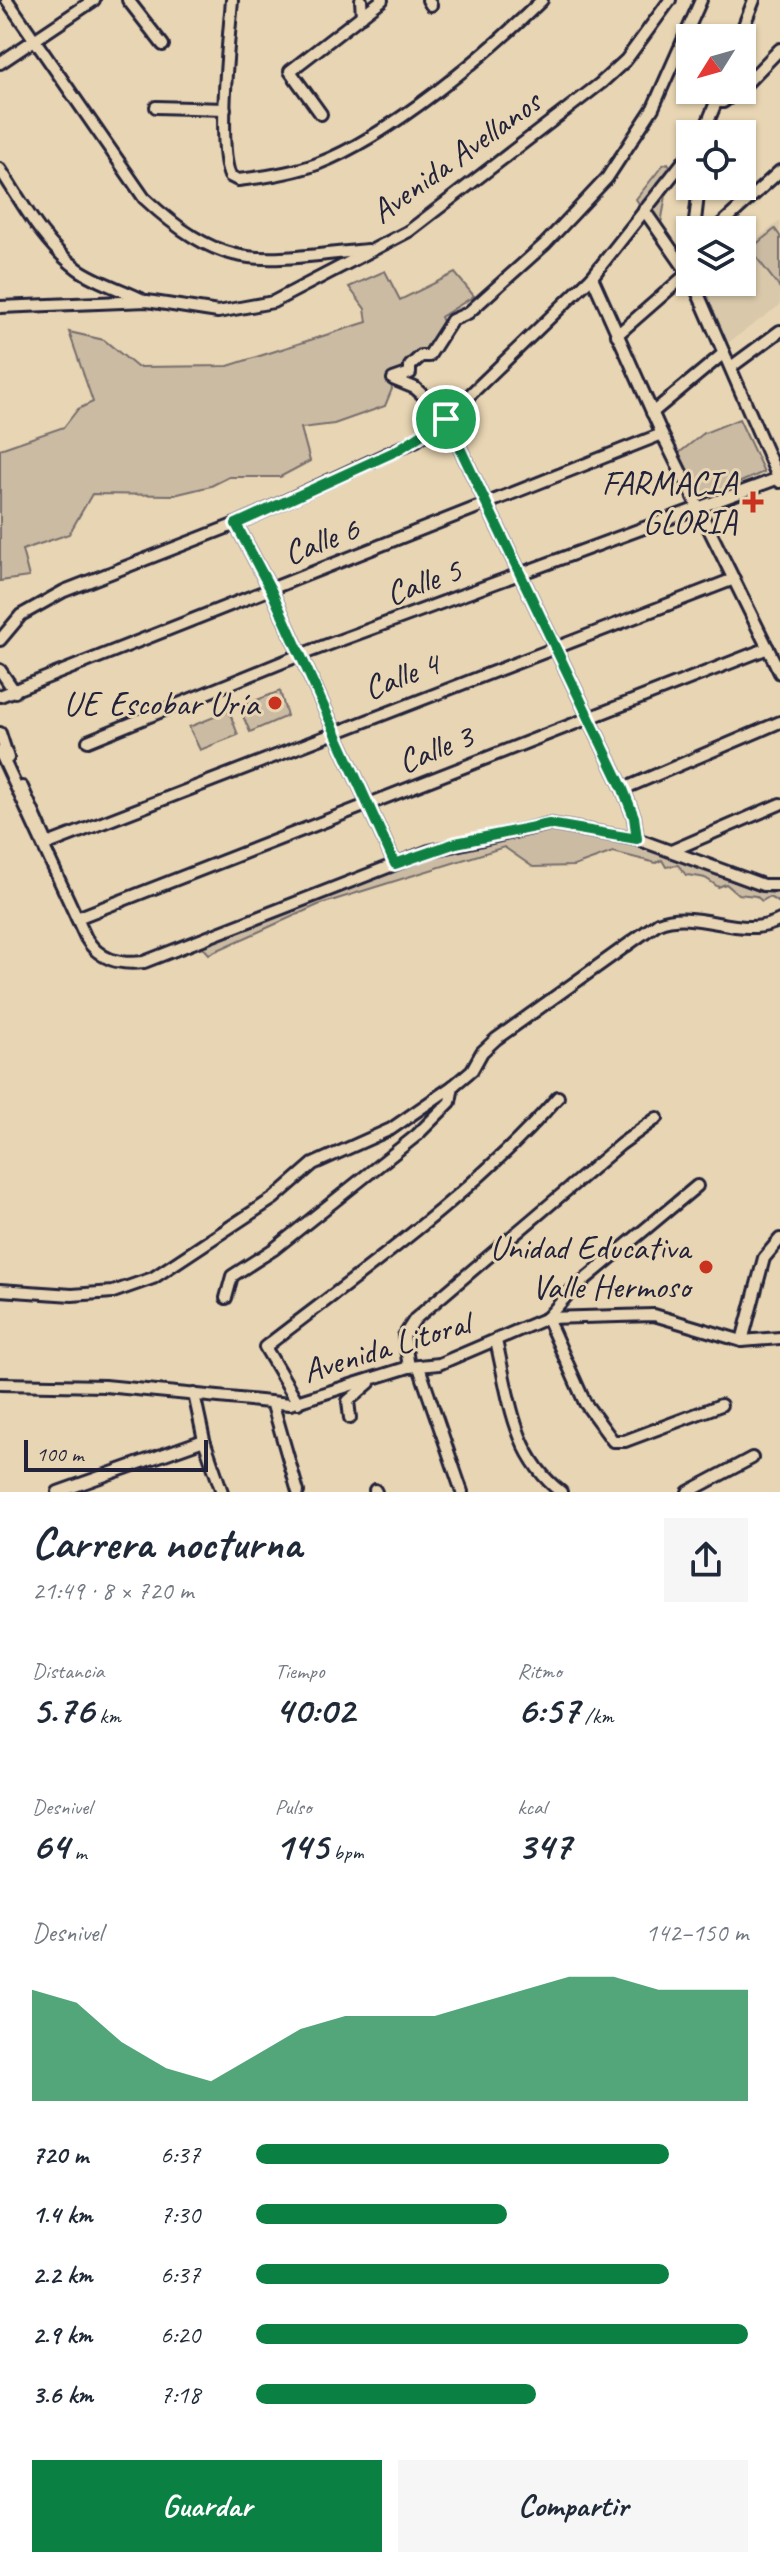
<!DOCTYPE html>
<html lang="es">
<head>
<meta charset="utf-8">
<style>
  :root { --surface:#fff; --page:#f6f6f7; --text:#1f2937; --muted:#747a83; --accent:#0b8043 }
  body { margin:0; font-family:Caveat,sans-serif; background:var(--page); color:var(--text); height:100vh; display:flex; flex-direction:column; font-size:30px; white-space:nowrap }
  * { box-sizing:border-box; margin:0 }
  p { font-size:26px; color:var(--muted) }
  .icon { flex:none; width:44px; height:44px; fill:none; stroke:currentColor; stroke-width:2; stroke-linecap:round; stroke-linejoin:round }
  .map { position:relative; height:1492px; overflow:hidden }
  .details { display:flex; flex-direction:column; background:var(--surface); flex:1 }
  .details>* { flex:none }
  .needle { width:52px; rotate:233deg }
  .controls { position:absolute; left:676px; top:24px; display:grid; gap:16px }
  .controls a { display:grid; place-items:center; width:80px; height:80px; border-radius:0px; background:var(--surface); box-shadow:0 2px 6px #0004; font-size:40px }
  .scale { position:absolute; left:24px; bottom:20px; width:184px; box-sizing:border-box; padding-left:8px; border:4px solid #22223b; border-top:0; font-size:22px; line-height:28px; white-space:nowrap; color:#22223b; -webkit-text-stroke:6px #e8d5b3; paint-order:stroke }
  .pin { position:absolute; display:grid; place-items:center; width:68px; height:68px; color:#fff; margin:-34px; border:4px solid #fff; border-radius:50%; box-shadow:0 2px 8px #0007 }
  .round { display:grid; place-items:center; flex:none; width:84px; height:84px; border-radius:0px; background:var(--page) }
  .headline { display:flex; align-items:center; justify-content:space-between; height:136px; padding:0 32px }
  h1 { font-size:44px; font-weight:600; line-height:60px }
  .metrics { display:grid; grid-template-columns:repeat(3,1fr); gap:12px; height:136px; padding:8px 32px }
  .metrics div { display:grid; align-content:center }
  .metrics b { font-size:40px; font-weight:600 }
  .metrics small { font-size:22px; font-weight:400 }
  .metrics p { font-size:22px }
  .chart { height:224px; padding:16px 32px }
  .chart p { display:flex; justify-content:space-between }
  .chart svg { width:100%; height:144px; margin-top:8px; fill:var(--accent); opacity:.7 }
  .action { display:flex; gap:16px; margin-top:auto; padding:16px 32px }
  .action a { flex:1; height:92px; border-radius:0px; background:var(--accent); color:#fff; font-size:32px; font-weight:600; line-height:92px; text-align:center }
  .action a+a { background:var(--page); color:var(--text) }
  ul { padding:0 32px; list-style:none; font-size:26px }
  li { display:grid; grid-template-columns:128px 96px 1fr; align-items:center; height:60px }
  li i { height:20px; border-radius:10px; background:var(--accent) }
  .map>svg:first-child { display:block }
</style>
</head>
<body>
<div class="map">
<svg width="780" height="1492" viewBox="0 0 780 1492">
  <rect width="100%" height="100%" fill="#e8d5b3"/>
  <filter id="ink" filterUnits="userSpaceOnUse"><feTurbulence type="fractalNoise" baseFrequency=".0125" numOctaves="2"/><feDisplacementMap in="SourceGraphic" scale="16" xChannelSelector="R" yChannelSelector="G"/><feConvolveMatrix kernelMatrix="1 2 1 2 8 2 1 2 1" color-interpolation-filters="sRGB"/></filter>
  <g filter="url(#ink)">
    <!-- built -->
    <polygon fill="#d9c8aa" points="780,221 780,305 725,345 693,289 701,282 742,282 742,250"/>
    <!-- green -->
    <g fill="#cbbba2" stroke="#766e6e" stroke-width="2">
      <polygon points="668,163 671,168 660,229 655,228 636,199 663,165"/>
      <polygon points="775,229 780,236 780,288 750,249"/>
      <polygon points="385,271 400,300 455,273 474,296 441,317 444,324 429,346 390,380 392,389 385,406 334,424 301,428 310,461 280,477 229,477 211,486 174,495 92,494 69,534 22,550 29,577 0,581 0,449 64,427 78,409 93,402 69,332 104,340 137,367 228,366 367,322 365,309 349,287"/>
      <polygon points="739,419 764,472 708,496 700,496 679,453 704,433"/>
      <polygon points="280,691 287,716 250,732 239,707"/>
      <polygon points="229,711 238,735 200,750 189,727"/>
      <path d="M551 829 642 847 761 892 780 893V903L769 897 762 901 756 896 738 894 726 884 718 887C702 875 706 878 686 875L678 865 666 867 662 860 656 863 613 852 574 866 533 867 504 847 318 905 209 954 199 943 392 867 450 849Z"/>
    </g>
    <g fill="none" stroke-linecap="round" stroke-linejoin="round">
      <!-- stream -->
      <g stroke="#6f6769" stroke-width="4">
        <polyline points="623,841 657,852"/>
        <polyline points="691,864 761,891 780,892"/>
      </g>
      <!-- street casing -->
      <g stroke="#22223b" stroke-width="16">
        <g id="street">
          <path d="M7 0 144 198C229 277 262 259 368 250"/>
          <polyline points="128,0 163,45"/>
          <path d="M232 0C229 37 217 145 230 176L238 180C265 177 292 173 317 164 390 136 486 55 542 0"/>
          <polyline points="361,0 362,16"/>
          <polyline points="428,0 431,5"/>
          <polyline points="739,38 754,0"/>
          <polyline points="0,63 94,0"/>
          <polyline points="742,88 780,49"/>
          <polyline points="717,102 723,102 739,90"/>
          <polyline points="156,107 225,109"/>
          <polyline points="321,114 290,71 382,0"/>
          <polyline points="703,134 721,90"/>
          <path d="M0 169C23 204 43 243 78 269 96 282 121 289 141 299"/>
          <polyline points="644,210 690,276"/>
          <polyline points="694,230 699,186"/>
          <polyline points="715,230 780,171"/>
          <polyline points="592,277 662,434 780,673"/>
          <polyline points="693,282 780,482"/>
          <polyline points="0,307 147,301 218,312 273,302 409,231 601,83 626,60 670,0"/>
          <polyline points="617,335 688,273"/>
          <polyline points="731,367 780,331"/>
          <polyline points="652,413 724,353"/>
          <polyline points="447,417 415,388 393,379 410,373 410,366 421,356 429,356 452,320 468,313 545,244 607,178 653,108 701,0"/>
          <polyline points="446,419 623,789 634,817 637,839"/>
          <polyline points="236,524 271,590 395,864"/>
          <polyline points="0,640 21,615 64,591 236,524 417,440 447,417 592,277 690,153"/>
          <polyline points="0,670 15,692"/>
          <polyline points="0,696 662,434"/>
          <polyline points="0,733 8,758"/>
          <polyline points="88,741 300,655 779,478"/>
          <path d="M0 752 86 938C99 960 119 965 144 962L429 851 549 824 637 839 763 885H780"/>
          <polyline points="22,787 45,838"/>
          <polyline points="623,789 780,722"/>
          <polyline points="45,845 734,579"/>
          <polyline points="671,851 780,804"/>
          <polyline points="77,918 768,648"/>
          <path d="M0 1290 72 1295 113 1292 153 1278 274 1198 313 1164 391 1129 453 1086 472 1070 482 1052 496 1039 658 923C698 907 741 941 780 920"/>
          <polyline points="226,1298 232,1276 274,1249 417,1135 450,1102 453,1086"/>
          <polyline points="547,1318 585,1403 613,1441 625,1441 721,1405"/>
          <polyline points="547,1318 571,1291 697,1186"/>
          <path d="M496 1341C509 1396 513 1456 561 1492"/>
          <polyline points="742,1341 764,1258 780,1239"/>
          <polyline points="409,1367 404,1336 415,1319 621,1144 657,1118"/>
          <polyline points="419,1367 462,1492"/>
          <polyline points="0,1384 105,1386 290,1404 409,1367 439,1364 547,1318 654,1315 742,1341 780,1338"/>
          <polyline points="194,1394 204,1440 222,1492"/>
          <path d="M298 1403 265 1347C366 1269 474 1193 558 1097"/>
          <polyline points="273,1405 298,1492"/>
          <polyline points="350,1418 348,1401 369,1383"/>
          <polyline points="375,1490 376,1492"/>
          <polyline points="58,1492 204,1440"/>
          <polyline points="688,1492 752,1458"/>
        </g>
      </g>
      <!-- street -->
      <use href="#street" stroke="#e8d5b3" stroke-width="10"/>
    </g>
  </g>
  <g fill="none" stroke-linecap="round" stroke-linejoin="round" filter="url(#ink)">
    <!-- route casing -->
    <g stroke="#fff" stroke-width="16">
      <polygon id="route" points="446,419 623,789 634,817 637,839 549,824 456,843 395,864 271,590 236,524 396,451"/>
    </g>
    <!-- route -->
    <use href="#route" stroke="#0b8043" stroke-width="10"/>
  </g>
  <!-- markers -->
  <g fill="#c8321e" stroke="#e8d5b3" stroke-width="3">
    <path d="M749 490h8v8h8v8h-8v8h-8v-8h-8v-8h8z"/>
    <circle cx="275" cy="703" r="8"/>
    <circle cx="706" cy="1267" r="8"/>
  </g>
  <g text-anchor="middle" stroke-width="6" stroke-linejoin="round" paint-order="stroke">
    <!-- street labels -->
    <g font-size="34" fill="#22223b" stroke="#e8d5b3">
      <text transform="translate(455 156) rotate(-36)" y="12">Avenida Avellanos</text>
      <text transform="translate(321 540) rotate(-21)" y="12">Calle 6</text>
      <text transform="translate(423 581) rotate(-20)" y="12">Calle 5</text>
      <text transform="translate(401 675) rotate(-21)" y="12">Calle 4</text>
      <text transform="translate(435 748) rotate(-22)" y="12">Calle 3</text>
      <text transform="translate(386 1346) rotate(-17)" y="12">Avenida Litoral</text>
    </g>
    <!-- poi labels -->
    <g font-size="34" fill="#22223b" stroke="#e8d5b3" text-anchor="end">
      <text x="737" y="494">FARMACIA<tspan x="737" dy="39">GLORIA</tspan></text>
      <text x="259" y="715">UE Escobar Uría</text>
      <text x="690" y="1259">Unidad Educativa<tspan x="690" dy="39">Valle Hermoso</tspan></text>
    </g>
  </g>
</svg>
<div class="controls">
<a><svg class="needle" viewBox="-14 -14 28 28"><path d="M0-13l5 13h-10z" fill="#e53935"/><path d="M0 13l5-13h-10z" fill="#747a83"/></svg></a>
<a><svg class="icon" aria-label="locate" viewBox="0 0 24 24"><circle cx="12" cy="12" r="6"/><path d="M12 2v4M12 18v4M2 12h4M18 12h4"/></svg></a>
<a><svg class="icon" aria-label="layers" viewBox="0 0 24 24"><path d="M12 4l9 5-9 5-9-5zM3 14l9 5 9-5"/></svg></a>
</div>
<div class="scale">100 m</div>
<div class="pin" style="left:446px;top:419px;background:#1e9e55"><svg class="icon" aria-label="arrive" viewBox="0 0 24 24"><path d="M6 21V4h12l-3 4 3 4H6"/></svg></div>
</div>
<section class="details">
<div class="headline"><div><h1>Carrera nocturna</h1><p>21:49 · 8 × 720 m</p></div><a class="round"><svg class="icon" aria-label="share" viewBox="0 0 24 24"><path d="M12 15V3M7 8l5-5 5 5M5 13v7h14v-7"/></svg></a></div>
<div class="metrics">
<div><p>Distancia</p><b>5.76<small> km</small></b></div>
<div><p>Tiempo</p><b>40:02</b></div>
<div><p>Ritmo</p><b>6:57<small> /km</small></b></div>
</div>
<div class="metrics">
<div><p>Desnivel</p><b>64<small> m</small></b></div>
<div><p>Pulso</p><b>145<small> bpm</small></b></div>
<div><p>kcal</p><b>347</b></div>
</div>
<div class="chart"><p><span>Desnivel</span>142–150 m</p>
<svg viewBox="0 0 160 44" preserveAspectRatio="none"><path d="M0 44V10L10 14L20 26L30 34L40 38L50 30L60 22L70 18L80 18L90 18L100 14L110 10L120 6L130 6L140 10L150 10L160 10V44z"/></svg>
</div>
<ul>
<li><b>720 m</b>6:37<i style="width:84%"></i></li>
<li><b>1.4 km</b>7:30<i style="width:51%"></i></li>
<li><b>2.2 km</b>6:37<i style="width:84%"></i></li>
<li><b>2.9 km</b>6:20<i style="width:100%"></i></li>
<li><b>3.6 km</b>7:18<i style="width:57%"></i></li>
</ul>
<div class="action"><a>Guardar</a><a>Compartir</a></div>
</section>
</body>
</html>
